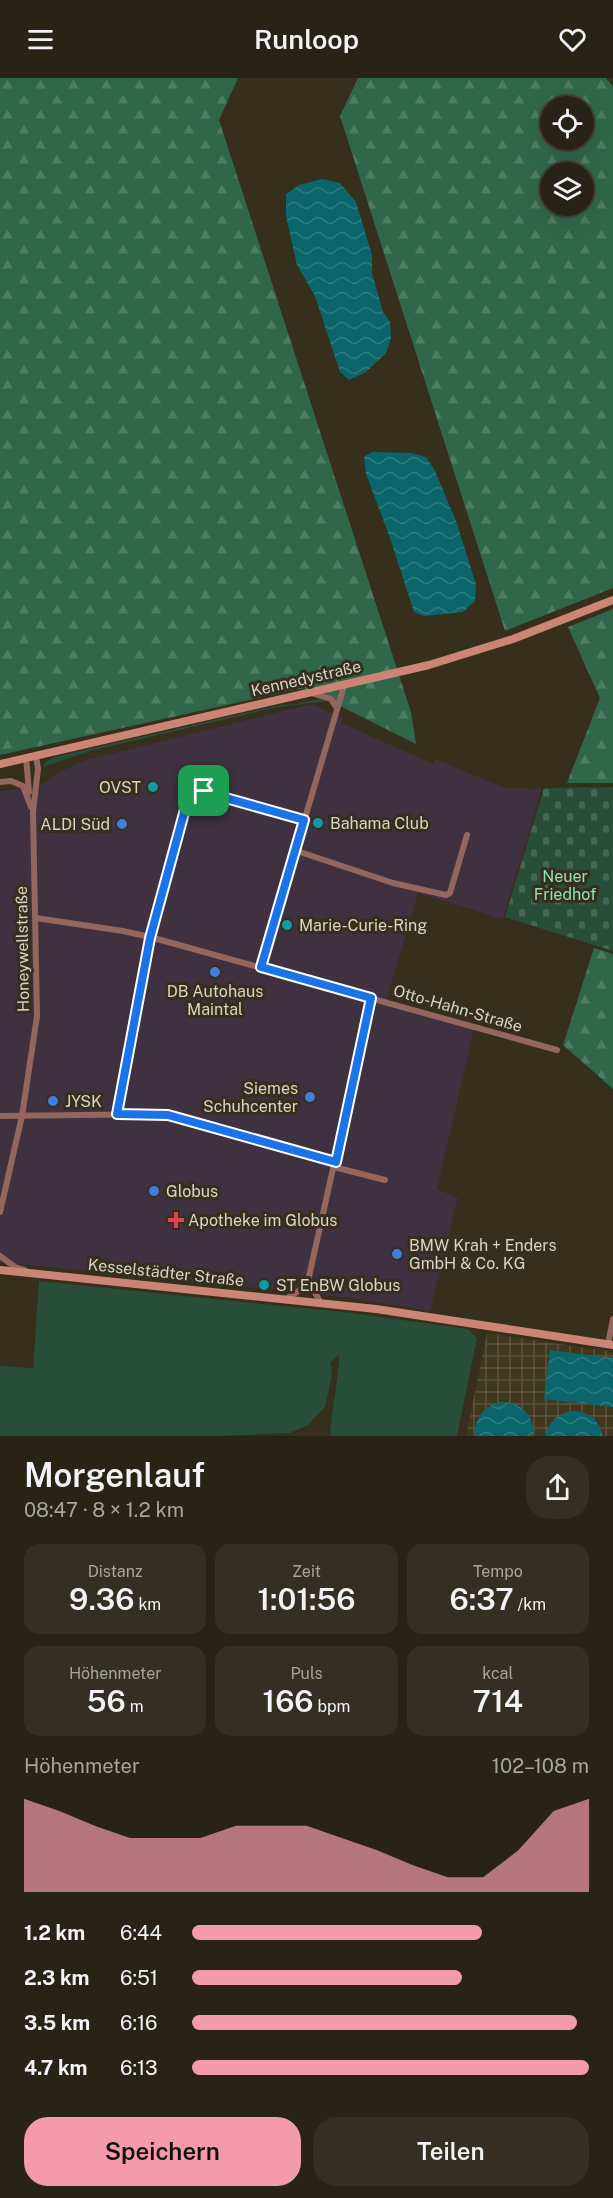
<!DOCTYPE html>
<html lang="de">
<head>
<meta charset="utf-8">
<style>
  :root { --surface:#282315; --page:#342f22; --text:#f1f3f6; --muted:#a5a4a0; --line:#444034; --accent:#f39aab }
  body { margin:0; font-family:"Public Sans",sans-serif; background:var(--page); color:var(--text); height:100vh; display:flex; flex-direction:column; font-size:22px; white-space:nowrap }
  * { box-sizing:border-box; margin:0 }
  p { font-size:20px; color:var(--muted) }
  .icon { flex:none; width:33px; height:33px; fill:none; stroke:currentColor; stroke-width:2; stroke-linecap:round; stroke-linejoin:round }
  .map { position:relative; height:1358px; overflow:hidden }
  .details { display:flex; flex-direction:column; background:var(--surface); flex:1 }
  .details>* { flex:none }
  .tools { position:absolute; left:540px; top:18px; display:grid; gap:12px }
  .tools a { display:grid; place-items:center; width:54px; height:54px; border-radius:50%; background:var(--surface); box-shadow:0 6px 24px #0002,0 0 0 2px var(--line); font-size:30px }
  .pin { position:absolute; display:grid; place-items:center; width:51px; height:51px; color:#fff; margin:-26px; border-radius:12px; box-shadow:0 3px 9px #0006 }
  .round { display:grid; place-items:center; flex:none; width:63px; height:63px; border-radius:24px; background:var(--page) }
  .overview { display:flex; align-items:center; justify-content:space-between; height:102px; padding:0 24px }
  h1 { font-size:33px; font-weight:600; line-height:45px }
  .figures { display:grid; grid-template-columns:repeat(3,1fr); gap:9px; height:102px; padding:6px 24px }
  .figures div { display:grid; align-content:center; border-radius:15px; background:var(--page); text-align:center }
  .figures b { font-size:30px; font-weight:600 }
  .figures small { font-size:16px; font-weight:400 }
  .figures p { font-size:16px }
  .chart { height:168px; padding:12px 24px }
  .chart p { display:flex; justify-content:space-between }
  .chart svg { width:100%; height:108px; margin-top:6px; fill:var(--accent); opacity:.7 }
  .primary-button { display:flex; gap:12px; margin-top:auto; padding:12px 24px }
  .primary-button a { flex:1; height:69px; border-radius:24px; background:var(--accent); color:#111; font-size:24px; font-weight:600; line-height:69px; text-align:center }
  .primary-button a+a { background:var(--page); color:var(--text) }
  ul { padding:0 24px; list-style:none; font-size:20px }
  li { display:grid; grid-template-columns:96px 72px 1fr; align-items:center; height:45px }
  li i { height:15px; border-radius:8px; background:var(--accent) }
  header { display:flex; justify-content:space-between; align-items:center; height:78px; padding:0 24px; background:var(--surface); font-size:27px; font-weight:600 }
  .map>svg:first-child { display:block }
</style>
</head>
<body>
<header><svg class="icon" aria-label="menu" viewBox="0 0 24 24"><path d="M4 6h16M4 12h16M4 18h16"/></svg>Runloop<svg class="icon" aria-label="heart" viewBox="0 0 24 24"><path d="M12 20l-8-8c-3-5 5-10 8-4 3-6 11-1 8 4z"/></svg></header>
<div class="map">
<svg width="613" height="1358" viewBox="0 0 613 1358">
  <defs>
    <pattern id="industrial-grid" width="8" height="8" patternUnits="userSpaceOnUse" patternTransform="scale(1.5)"><rect width="8" height="8" fill="#3f371e"/><path d="M0 4h8M4 0v8" fill="none" stroke="#5a533d"/></pattern>
    <pattern id="forest-firs" width="22" height="20" patternUnits="userSpaceOnUse" patternTransform="scale(1.5)"><rect width="22" height="20" fill="#30674a"/><path d="M5 1l3.5 6h-7zM16 11l3.5 6h-7z" fill="#4d7c63"/></pattern>
    <pattern id="cemetery-stones" width="16" height="16" patternUnits="userSpaceOnUse" patternTransform="scale(1.5)"><rect width="16" height="16" fill="#284d39"/><path d="M2 7V4a2 2 0 0 1 4 0v3zM10 15v-3a2 2 0 0 1 4 0v3z" fill="#466654"/></pattern>
    <pattern id="water-waves" width="16" height="10" patternUnits="userSpaceOnUse" patternTransform="scale(1.5)"><rect width="16" height="10" fill="#0b666b"/><path d="M0 5q4-4 8 0t8 0" fill="none" stroke="#2e7b7f"/></pattern>
  </defs>
  <rect width="100%" height="100%" fill="#352f1c"/>
  <!-- commercial -->
  <polygon fill="#3f313f" points="311,626 343,640 342,645 433,686 435,681 505,710 542,711 503,841 418,815 385,927 474,951 437,1111 458,1120 430,1233 354,1220 0,1184 0,713 43,706 57,695 86,682"/>
  <!-- industrial -->
  <polygon fill="url(#industrial-grid)" points="487,1255 613,1274 613,1358 466,1358"/>
  <!-- grass -->
  <g fill="#284d39">
    <polygon points="319,621 328,623 277,629 94,672 42,689 47,683 54,679 279,627 296,626"/>
    <path d="M39 1203 352 1235 468 1251 477 1260 457 1358H330C331 1331 339 1304 339 1277L330 1284 332 1289 331 1301 325 1329 308 1347 290 1355 216 1358H0V1288L33 1290Z"/>
  </g>
  <!-- forest -->
  <g fill="url(#forest-firs)" fill-rule="evenodd">
    <polygon points="0,0 238,0 219,42 411,634 416,666 304,610 0,677"/>
    <path d="M358 0H606L613 9V510L505 553 340 38ZM584 28V62H550V28ZM584 94V128H550V94Z"/>
    <polygon points="613,531 613,705 567,705 600,620 568,549"/>
    <polygon points="594,870 613,876 613,1011 563,967"/>
  </g>
  <!-- cemetery -->
  <polygon fill="url(#cemetery-stones)" points="613,709 613,873 505,839 544,710"/>
  <!-- water -->
  <g fill="url(#water-waves)">
    <polygon points="322,101 340,105 356,124 372,177 372,195 383,234 390,244 391,260 386,275 366,294 349,302 340,294 315,218 297,187 286,138 286,116 299,107"/>
    <polygon points="372,374 411,375 426,379 435,393 456,443 476,506 475,523 463,534 424,538 414,534 390,460 366,396 364,379"/>
    <polygon points="550,1272 613,1280 613,1329 544,1321"/>
    <path d="M499 1324C520 1323 535 1337 533 1358H475C474 1341 483 1329 499 1324Z"/>
    <path d="M574 1333C590 1334 599 1343 603 1358H545C549 1343 559 1334 574 1333Z"/>
  </g>
  <g fill="none" stroke-linecap="round" stroke-linejoin="round">
    <!-- minor -->
    <g stroke="#94665d" stroke-width="6">
      <polyline points="311,615 331,621 337,630"/>
      <polyline points="26,679 29,714"/>
      <polyline points="0,704 11,703 23,708 31,729"/>
      <polyline points="294,772 393,805 446,817 450,815 467,757"/>
      <polyline points="36,840 123,853 150,859 557,972"/>
      <polyline points="261,889 344,608"/>
      <path d="M117 1037 150 859 183 737C188 722 192 711 209 714L304 742"/>
      <polyline points="0,1038 163,1036 336,1084"/>
      <polyline points="334,1089 385,1102"/>
      <polyline points="0,1134 22,1038 37,938 33,734 38,691 36,677"/>
      <polyline points="0,1178 15,1189 25,1192"/>
      <polyline points="308,1203 321,1225"/>
      <polyline points="286,1221 300,1212 308,1203 371,920"/>
      <polyline points="608,1266 613,1241"/>
    </g>
    <!-- secondary -->
    <g stroke="#cc8476" stroke-width="8">
      <polyline points="0,686 429,587 513,561 613,522"/>
      <polyline points="0,1192 376,1231 613,1267"/>
    </g>
  </g>
  <g fill="none" stroke-linecap="round" stroke-linejoin="round">
    <!-- route casing -->
    <g stroke="#fff" stroke-width="12">
      <polygon id="route" points="201,713 304,742 261,889 371,920 336,1084 168,1037 117,1036 150,860 187,724 193,716"/>
    </g>
    <!-- route -->
    <use href="#route" stroke="#1a73e8" stroke-width="8"/>
  </g>
  <!-- markers -->
  <g fill="#0f9aa8" stroke="#352f1c" stroke-width="2">
    <circle cx="153" cy="709" r="6"/>
    <circle cx="318" cy="745" r="6"/>
    <circle cx="287" cy="847" r="6"/>
    <circle cx="264" cy="1207" r="6"/>
  </g>
  <g fill="#3f7fe0" stroke="#352f1c" stroke-width="2">
    <circle cx="122" cy="746" r="6"/>
    <circle cx="215" cy="894" r="6"/>
    <circle cx="310" cy="1019" r="6"/>
    <circle cx="53" cy="1023" r="6"/>
    <circle cx="154" cy="1113" r="6"/>
    <circle cx="397" cy="1176" r="6"/>
  </g>
  <path fill="#e0444e" stroke="#352f1c" stroke-width="2" d="M173 1133h6v6h6v6h-6v6h-6v-6h-6v-6h6z"/>
  <g text-anchor="middle" stroke-width="6" stroke-linejoin="round" paint-order="stroke">
    <!-- street labels -->
    <g font-size="16" fill="#d7d4c8" stroke="#352f1c">
      <text transform="translate(306 600) rotate(-13)" y="6">Kennedystraße</text>
      <text transform="translate(22 871) rotate(-91)" y="6">Honeywellstraße</text>
      <text transform="translate(458 930) rotate(16)" y="6">Otto-Hahn-Straße</text>
      <text transform="translate(166 1194) rotate(6)" y="6">Kesselstädter Straße</text>
    </g>
    <!-- poi labels -->
    <g font-size="16" fill="#d7d4c8" stroke="#352f1c" text-anchor="start">
      <text x="141" y="715" text-anchor="end">OVST</text>
      <text x="330" y="751">Bahama Club</text>
      <text x="110" y="752" text-anchor="end">ALDI Süd</text>
      <text x="299" y="853">Marie-Curie-Ring</text>
      <text x="215" y="919" text-anchor="middle">DB Autohaus<tspan x="215" dy="18">Maintal</tspan></text>
      <text x="298" y="1016" text-anchor="end">Siemes<tspan x="298" dy="18">Schuhcenter</tspan></text>
      <text x="65" y="1029">JYSK</text>
      <text x="166" y="1119">Globus</text>
      <text x="188" y="1148">Apotheke im Globus</text>
      <text x="409" y="1173">BMW Krah + Enders<tspan x="409" dy="18">GmbH &amp; Co. KG</tspan></text>
      <text x="276" y="1213">ST EnBW Globus</text>
    </g>
    <!-- park labels -->
    <g font-size="16" fill="#8ee2b3" stroke="#352f1c">
      <text x="565" y="804">Neuer<tspan x="565" dy="18">Friedhof</tspan></text>
    </g>
  </g>
</svg>
<div class="tools">
<a><svg class="icon" aria-label="locate" viewBox="0 0 24 24"><circle cx="12" cy="12" r="6"/><path d="M12 2v4M12 18v4M2 12h4M18 12h4"/></svg></a>
<a><svg class="icon" aria-label="layers" viewBox="0 0 24 24"><path d="M12 4l9 5-9 5-9-5zM3 14l9 5 9-5"/></svg></a>
</div>
<div class="pin" style="left:204px;top:713px;background:#1e9e55"><svg class="icon" aria-label="arrive" viewBox="0 0 24 24"><path d="M6 21V4h12l-3 4 3 4H6"/></svg></div>
</div>
<section class="details">
<div class="overview"><div><h1>Morgenlauf</h1><p>08:47 · 8 × 1.2 km</p></div><a class="round"><svg class="icon" aria-label="share" viewBox="0 0 24 24"><path d="M12 15V3M7 8l5-5 5 5M5 13v7h14v-7"/></svg></a></div>
<div class="figures">
<div><p>Distanz</p><b>9.36<small> km</small></b></div>
<div><p>Zeit</p><b>1:01:56</b></div>
<div><p>Tempo</p><b>6:37<small> /km</small></b></div>
</div>
<div class="figures">
<div><p>Höhenmeter</p><b>56<small> m</small></b></div>
<div><p>Puls</p><b>166<small> bpm</small></b></div>
<div><p>kcal</p><b>714</b></div>
</div>
<div class="chart"><p><span>Höhenmeter</span>102–108 m</p>
<svg viewBox="0 0 160 44" preserveAspectRatio="none"><path d="M0 44V6L10 11L20 17L30 22L40 22L50 22L60 17L70 17L80 17L90 22L100 27L110 33L120 38L130 38L140 27L150 11L160 6V44z"/></svg>
</div>
<ul>
<li><b>1.2 km</b>6:44<i style="width:73%"></i></li>
<li><b>2.3 km</b>6:51<i style="width:68%"></i></li>
<li><b>3.5 km</b>6:16<i style="width:97%"></i></li>
<li><b>4.7 km</b>6:13<i style="width:100%"></i></li>
</ul>
<div class="primary-button"><a>Speichern</a><a>Teilen</a></div>
</section>
</body>
</html>
